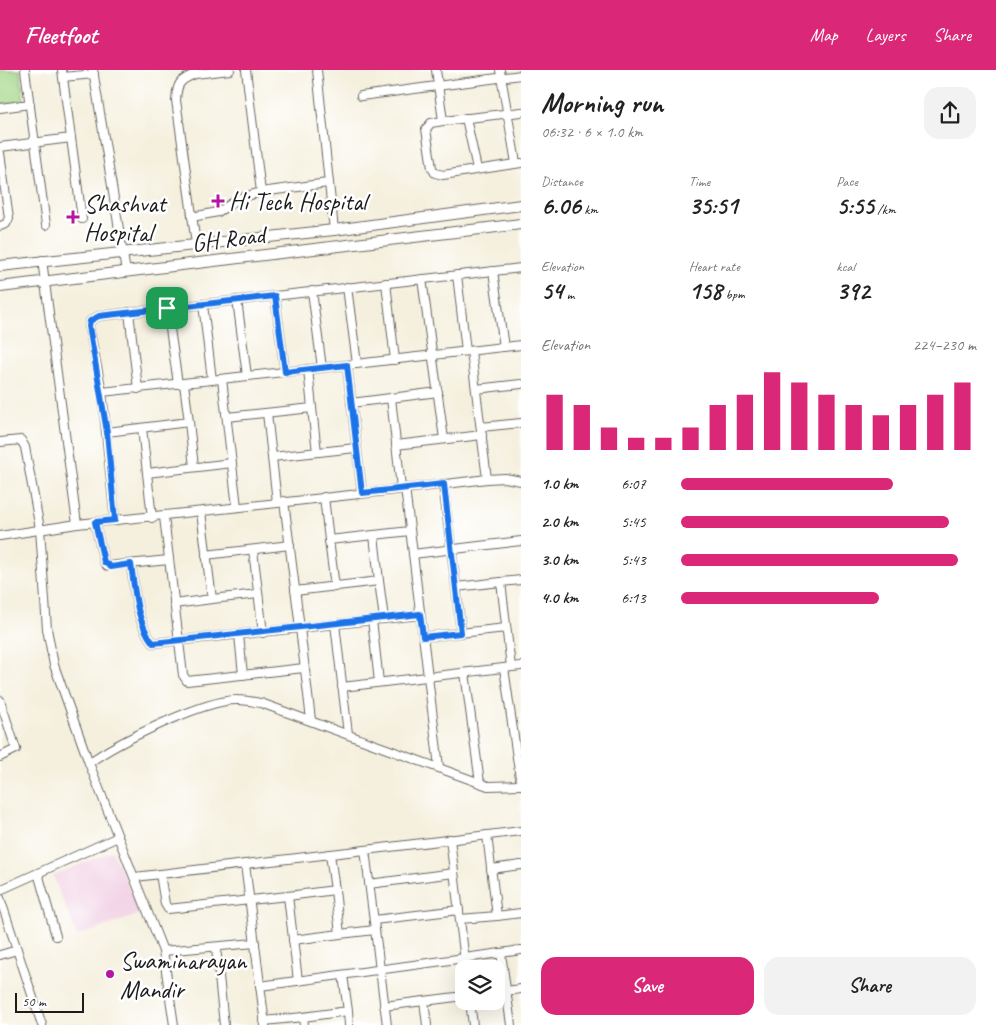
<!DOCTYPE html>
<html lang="en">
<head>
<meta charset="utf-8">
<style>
  :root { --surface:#fff; --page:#f2f2f2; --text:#222; --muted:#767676; --accent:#db2777 }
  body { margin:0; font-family:Caveat,sans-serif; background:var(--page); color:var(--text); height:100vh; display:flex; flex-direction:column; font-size:19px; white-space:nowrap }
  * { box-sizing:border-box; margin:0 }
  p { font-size:16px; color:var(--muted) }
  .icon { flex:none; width:28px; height:28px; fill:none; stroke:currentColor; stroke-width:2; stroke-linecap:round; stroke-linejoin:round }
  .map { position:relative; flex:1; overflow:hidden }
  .sheet { display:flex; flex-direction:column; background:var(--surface); width:475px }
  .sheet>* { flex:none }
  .fabs { position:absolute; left:455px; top:890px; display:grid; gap:10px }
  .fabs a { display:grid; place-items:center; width:50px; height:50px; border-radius:10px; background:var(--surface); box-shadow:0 5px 20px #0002; font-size:25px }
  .scale { position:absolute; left:15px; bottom:12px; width:69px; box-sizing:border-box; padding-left:5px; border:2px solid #1c1c1c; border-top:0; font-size:14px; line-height:18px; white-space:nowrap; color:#1c1c1c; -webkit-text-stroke:4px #fff; paint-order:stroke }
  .pin { position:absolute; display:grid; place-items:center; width:42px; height:42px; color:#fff; margin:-21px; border-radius:10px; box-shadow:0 2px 8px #0006 }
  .round { display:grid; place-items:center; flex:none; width:52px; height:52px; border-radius:15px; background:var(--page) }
  .headline { display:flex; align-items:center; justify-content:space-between; height:85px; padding:0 20px }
  h1 { font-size:28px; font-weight:600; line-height:38px }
  .metrics { display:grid; grid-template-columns:repeat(3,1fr); gap:8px; height:85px; padding:5px 20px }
  .metrics div { display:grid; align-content:center }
  .metrics b { font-size:25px; font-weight:600 }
  .metrics small { font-size:14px; font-weight:400 }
  .metrics p { font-size:14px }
  .chart { height:140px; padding:10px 20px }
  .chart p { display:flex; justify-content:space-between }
  .chart svg { width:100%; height:90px; margin-top:5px; stroke:var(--accent); stroke-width:6 }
  .button { display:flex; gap:10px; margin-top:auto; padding:10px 20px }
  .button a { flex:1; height:58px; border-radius:15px; background:var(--accent); color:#fff; font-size:20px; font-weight:600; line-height:58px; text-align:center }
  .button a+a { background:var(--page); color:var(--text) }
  ul { padding:0 20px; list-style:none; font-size:16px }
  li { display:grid; grid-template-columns:80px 60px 1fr; align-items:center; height:38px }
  li i { height:12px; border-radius:6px; background:var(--accent) }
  header { display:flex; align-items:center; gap:30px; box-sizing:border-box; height:70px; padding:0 25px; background:var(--accent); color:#fff }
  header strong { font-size:24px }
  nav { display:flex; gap:28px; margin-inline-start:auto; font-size:18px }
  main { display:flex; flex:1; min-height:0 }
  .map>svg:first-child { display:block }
</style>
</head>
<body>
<header>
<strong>Fleetfoot</strong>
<nav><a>Map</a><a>Layers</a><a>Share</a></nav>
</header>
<main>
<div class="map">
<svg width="521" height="955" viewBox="0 0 521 955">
  <rect width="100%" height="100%" fill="#fff"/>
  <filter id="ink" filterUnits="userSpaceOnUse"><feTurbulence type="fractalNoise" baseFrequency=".02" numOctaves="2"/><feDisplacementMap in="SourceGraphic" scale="10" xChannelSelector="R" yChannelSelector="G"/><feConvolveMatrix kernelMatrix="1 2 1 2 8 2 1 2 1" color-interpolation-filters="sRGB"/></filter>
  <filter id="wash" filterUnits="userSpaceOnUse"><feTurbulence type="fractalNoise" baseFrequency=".0096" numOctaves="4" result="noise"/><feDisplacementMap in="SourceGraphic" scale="20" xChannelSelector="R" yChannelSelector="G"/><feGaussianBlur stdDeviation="1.12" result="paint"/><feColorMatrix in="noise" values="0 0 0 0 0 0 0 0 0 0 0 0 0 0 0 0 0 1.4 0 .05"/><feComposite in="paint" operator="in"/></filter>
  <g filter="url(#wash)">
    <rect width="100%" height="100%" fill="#f5f0de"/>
    <!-- built -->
    <polygon fill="#f1d0e4" points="112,781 141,844 77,866 53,806"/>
    <!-- green -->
    <polygon fill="#a0d585" stroke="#5e7850" points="0,0 20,0 24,31 0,35"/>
  </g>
  <g filter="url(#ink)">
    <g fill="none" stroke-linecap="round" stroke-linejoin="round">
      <!-- minor casing -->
      <g stroke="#686660" stroke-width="10">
        <g id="minor">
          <polyline points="25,0 46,155"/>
          <polyline points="93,0 126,202"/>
          <polyline points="194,0 195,4 230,0"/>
          <polyline points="246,0 261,122 328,113"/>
          <polyline points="317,0 334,160"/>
          <polyline points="436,0 443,51 521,42"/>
          <polyline points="500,0 516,93"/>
          <path d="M195 4C180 10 177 13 176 30L196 174"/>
          <polyline points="63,7 94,4"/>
          <polyline points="361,26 521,5"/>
          <polyline points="0,38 30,34"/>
          <polyline points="466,48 477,99"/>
          <polyline points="443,51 431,53 426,59 432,98 435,103 443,105 521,93"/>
          <polyline points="71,68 82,149"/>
          <polyline points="0,77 71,68 62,0"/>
          <polyline points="0,83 9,148 6,154 0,156"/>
          <polyline points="192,147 218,142 240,128 261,122"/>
          <polyline points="493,201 504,277"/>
          <polyline points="457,205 466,281"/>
          <polyline points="422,209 444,369"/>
          <polyline points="386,213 395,290"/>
          <polyline points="347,217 357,294"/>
          <polyline points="312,221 322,298"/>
          <polyline points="275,226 285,302"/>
          <polyline points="237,230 247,306"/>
          <polyline points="203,234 212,310"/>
          <polyline points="167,238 178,314"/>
          <polyline points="129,242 138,319"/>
          <polyline points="471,281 487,409"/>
          <polyline points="347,295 102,322 89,257 90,251 99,246 521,198"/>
          <polyline points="222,309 237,437"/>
          <polyline points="476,319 521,314"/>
          <polyline points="102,322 115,451"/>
          <polyline points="391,328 438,322"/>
          <polyline points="351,333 391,328 401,418"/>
          <polyline points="312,338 317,382"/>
          <polyline points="267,343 277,432"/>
          <polyline points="227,347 312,338 308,299"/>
          <polyline points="189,352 194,397"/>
          <polyline points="481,357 521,353"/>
          <polyline points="142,358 152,448"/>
          <polyline points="107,362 189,352 184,314"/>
          <polyline points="0,372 21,370 25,377 40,459 47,559 54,595 89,693 163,881 174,955"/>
          <polyline points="396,375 482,365"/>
          <polyline points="272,387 356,378"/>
          <polyline points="147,403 232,393"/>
          <polyline points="443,414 456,517 501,512 511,597"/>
          <polyline points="405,418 439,697"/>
          <polyline points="362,423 347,295 521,275"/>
          <polyline points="284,431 300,558 335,554 348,664"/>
          <polyline points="164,447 183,605 187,611 304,598"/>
          <polyline points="95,453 104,492 107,496 169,490"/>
          <path d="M77 454C214 440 351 426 487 409L505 408 521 411"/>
          <polyline points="374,465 410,461"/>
          <polyline points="0,466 77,454 42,190"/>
          <polyline points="329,470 335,517"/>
          <polyline points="253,480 263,563"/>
          <polyline points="413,484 521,471"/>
          <polyline points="206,485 290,475"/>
          <path d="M131 495C135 522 136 551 153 573L300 558 311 650"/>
          <polyline points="379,511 384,549"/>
          <polyline points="501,512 521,510"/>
          <polyline points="456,517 461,563"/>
          <polyline points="295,521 379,511 374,465 329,470 324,427"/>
          <polyline points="212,529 258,524"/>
          <polyline points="174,534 212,529 201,442"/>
          <polyline points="372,550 379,612"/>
          <polyline points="335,554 420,545"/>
          <polyline points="239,565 243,605"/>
          <polyline points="423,567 506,558"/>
          <polyline points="504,598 521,715"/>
          <polyline points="465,603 480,713"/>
          <polyline points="342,617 521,596"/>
          <polyline points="0,630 16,679 0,687"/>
          <path d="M89 693C116 673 205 629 238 630 246 630 254 632 261 633L488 716 521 715"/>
          <polyline points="450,769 466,899"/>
          <polyline points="245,794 265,955"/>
          <polyline points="491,799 521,795"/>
          <polyline points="38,803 56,866"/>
          <polyline points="160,804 165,834 168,839 288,826 298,911"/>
          <polyline points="135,807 365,780"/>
          <polyline points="369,814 454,803"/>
          <polyline points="0,820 118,767"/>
          <polyline points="288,826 335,820 330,784"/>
          <polyline points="0,828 42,955"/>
          <polyline points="497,846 521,843"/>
          <polyline points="460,849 497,846 487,765"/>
          <polyline points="374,850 459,840"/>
          <polyline points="340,864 375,860"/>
          <polyline points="293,870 340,864 335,820"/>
          <polyline points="216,877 224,955"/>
          <polyline points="163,881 255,873"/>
          <polyline points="501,883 521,880"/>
          <polyline points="0,885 17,880"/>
          <polyline points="260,916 501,883 511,955"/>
          <polyline points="506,921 521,919"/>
          <polyline points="424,931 427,955"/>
          <polyline points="470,931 473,955"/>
          <polyline points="384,936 464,926"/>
          <polyline points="348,941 349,955"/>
          <polyline points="303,947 348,941 343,905"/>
          <polyline points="264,951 303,947 304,955"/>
          <polyline points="387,955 365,780 521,761"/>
        </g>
      </g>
      <!-- secondary casing -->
      <g stroke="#686660" stroke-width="12">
        <g id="secondary">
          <polyline points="0,196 334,160 521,135"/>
          <polyline points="0,217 521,154"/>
        </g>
      </g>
      <!-- minor -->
      <use href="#minor" stroke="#fff" stroke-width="8"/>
      <!-- secondary -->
      <use href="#secondary" stroke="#fff" stroke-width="10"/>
    </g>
  </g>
  <g fill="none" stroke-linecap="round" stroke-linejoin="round" filter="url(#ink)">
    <!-- route casing -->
    <g stroke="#fff" stroke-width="10">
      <path id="route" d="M275 226 285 302 347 295 362 423 444 414 461 563 423 567 420 544 153 573C136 550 135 522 131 494L111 497 104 492 95 452 115 450 107 362 89 256 90 251 99 246Z"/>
    </g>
    <!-- route -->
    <use href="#route" stroke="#1a73e8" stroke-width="6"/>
  </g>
  <!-- markers -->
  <g fill="#b5179e" stroke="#fff" stroke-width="2">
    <path d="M215.5 123.5h5v5h5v5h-5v5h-5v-5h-5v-5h5z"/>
    <path d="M70.5 139.5h5v5h5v5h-5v5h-5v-5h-5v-5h5z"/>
    <circle cx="110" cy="904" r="5"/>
  </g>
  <g text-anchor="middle" stroke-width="5" stroke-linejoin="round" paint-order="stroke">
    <!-- poi labels -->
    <g font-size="25" fill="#1c1c1c" stroke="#fff" text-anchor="start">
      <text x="229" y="140">Hi Tech Hospital</text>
      <text x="84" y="142">Shashvat<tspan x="84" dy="29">Hospital</tspan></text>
      <text x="120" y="899">Swaminarayan<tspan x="120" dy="29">Mandir</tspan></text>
    </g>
    <!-- street labels -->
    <g font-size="25" fill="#1c1c1c" stroke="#fff">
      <text transform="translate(228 168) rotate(-7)" y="9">GH Road</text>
    </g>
  </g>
</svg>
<div class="fabs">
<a><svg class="icon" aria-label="layers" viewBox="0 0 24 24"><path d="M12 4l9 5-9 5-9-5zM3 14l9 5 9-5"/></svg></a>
</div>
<div class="scale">50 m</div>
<div class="pin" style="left:167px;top:238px;background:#1e9e55"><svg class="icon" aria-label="arrive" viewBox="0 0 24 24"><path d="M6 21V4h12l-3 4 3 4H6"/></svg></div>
</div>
<section class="sheet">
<div class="headline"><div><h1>Morning run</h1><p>06:32 · 6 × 1.0 km</p></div><a class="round"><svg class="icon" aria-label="share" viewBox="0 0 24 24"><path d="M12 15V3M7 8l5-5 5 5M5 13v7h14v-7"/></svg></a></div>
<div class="metrics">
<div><p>Distance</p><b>6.06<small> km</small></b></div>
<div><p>Time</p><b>35:51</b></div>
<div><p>Pace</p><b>5:55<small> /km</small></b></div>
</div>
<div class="metrics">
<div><p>Elevation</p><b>54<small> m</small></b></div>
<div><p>Heart rate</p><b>158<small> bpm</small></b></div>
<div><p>kcal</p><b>392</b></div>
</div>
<div class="chart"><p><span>Elevation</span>224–230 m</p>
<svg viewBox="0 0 160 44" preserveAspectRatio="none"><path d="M5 44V17M15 44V22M25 44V33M35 44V38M45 44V38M55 44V33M65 44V22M75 44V17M85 44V6M95 44V11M105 44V17M115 44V22M125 44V27M135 44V22M145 44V17M155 44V11"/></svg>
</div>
<ul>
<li><b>1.0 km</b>6:07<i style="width:72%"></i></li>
<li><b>2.0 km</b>5:45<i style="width:91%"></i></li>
<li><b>3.0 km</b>5:43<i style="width:94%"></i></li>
<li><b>4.0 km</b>6:13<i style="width:67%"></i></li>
</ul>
<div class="button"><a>Save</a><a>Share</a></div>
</section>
</main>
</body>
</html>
